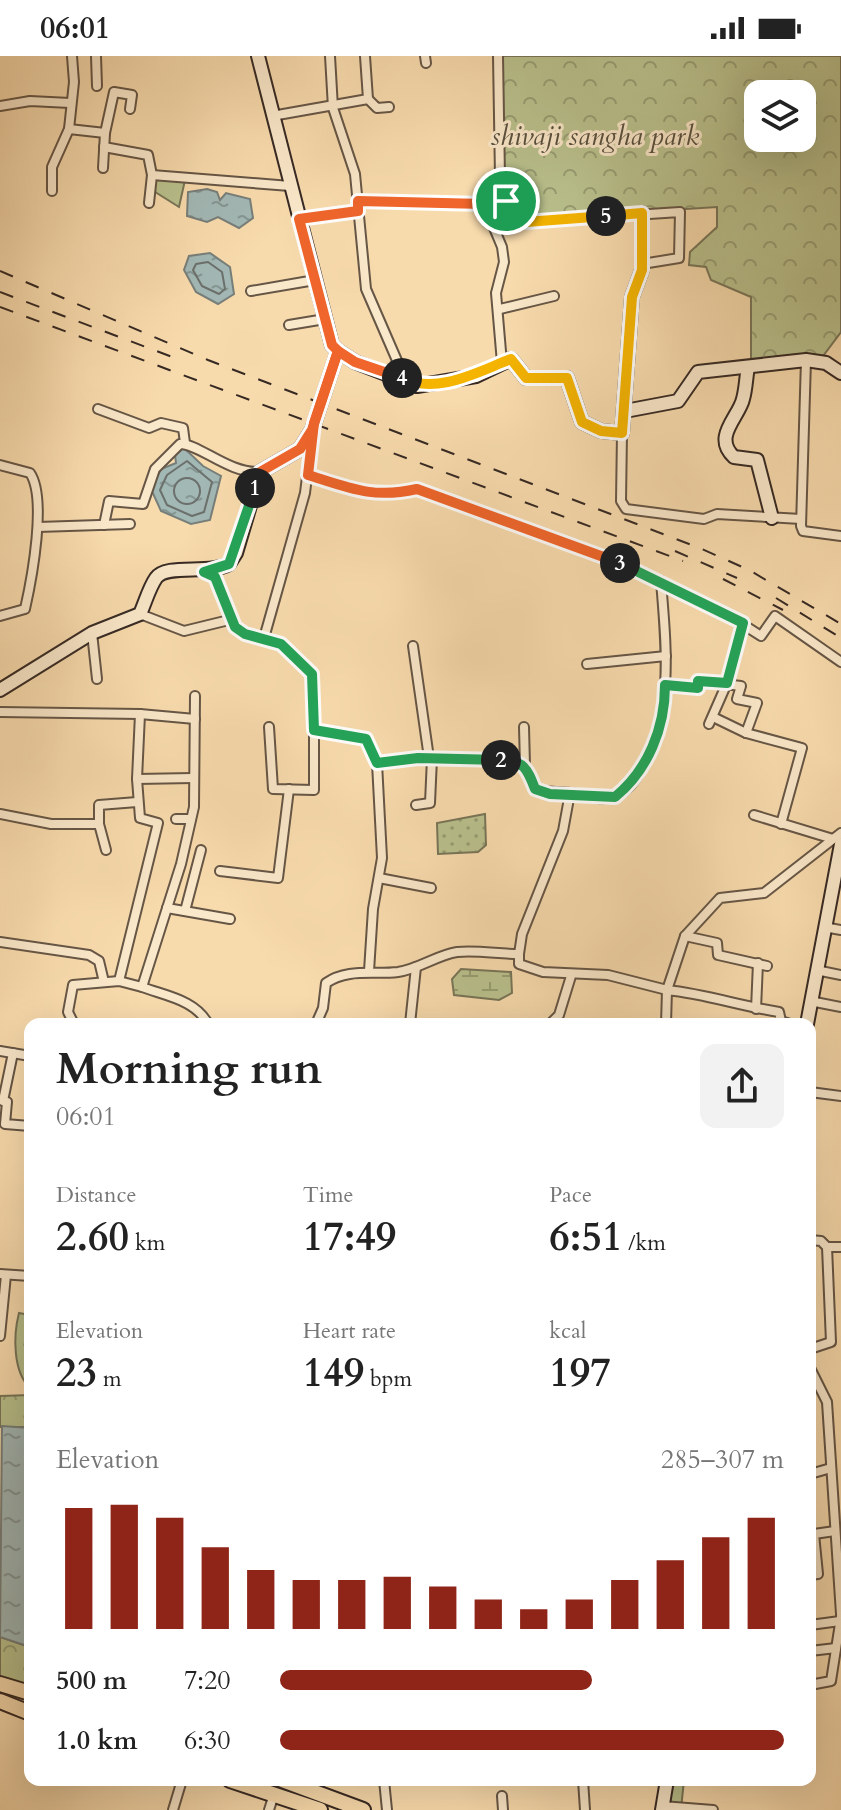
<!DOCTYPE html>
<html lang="en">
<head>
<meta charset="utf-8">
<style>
  :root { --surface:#fff; --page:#f2f2f2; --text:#222; --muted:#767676; --accent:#8f2418 }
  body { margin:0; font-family:Cardo,serif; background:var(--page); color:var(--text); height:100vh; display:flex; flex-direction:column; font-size:30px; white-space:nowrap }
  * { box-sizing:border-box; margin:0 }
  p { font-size:26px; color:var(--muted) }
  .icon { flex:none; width:44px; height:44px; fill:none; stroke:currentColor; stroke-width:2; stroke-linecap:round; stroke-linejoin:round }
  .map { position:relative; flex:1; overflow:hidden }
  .details { position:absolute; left:24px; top:962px; width:792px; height:768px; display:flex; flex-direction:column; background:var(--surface); border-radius:16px; box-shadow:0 8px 32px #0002 }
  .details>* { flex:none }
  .buttons { position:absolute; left:744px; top:24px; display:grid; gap:16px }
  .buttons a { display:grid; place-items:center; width:72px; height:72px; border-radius:16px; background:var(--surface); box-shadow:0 8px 32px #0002; font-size:40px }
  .pin { position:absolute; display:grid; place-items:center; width:68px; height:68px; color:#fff; margin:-34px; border:4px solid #fff; border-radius:50%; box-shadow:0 2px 8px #0007 }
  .km { position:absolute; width:40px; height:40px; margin:-20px; border-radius:50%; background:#222; color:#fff; font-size:22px; line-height:40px; text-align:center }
  .round { display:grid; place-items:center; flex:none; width:84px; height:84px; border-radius:16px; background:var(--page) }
  .headline { display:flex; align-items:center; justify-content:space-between; height:136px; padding:0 32px }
  h1 { font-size:44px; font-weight:700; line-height:60px }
  .metrics { display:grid; grid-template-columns:repeat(3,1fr); gap:12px; height:136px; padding:8px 32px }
  .metrics div { display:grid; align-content:center }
  .metrics b { font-size:40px; font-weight:700 }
  .metrics small { font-size:22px; font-weight:400 }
  .metrics p { font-size:22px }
  .chart { height:224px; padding:16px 32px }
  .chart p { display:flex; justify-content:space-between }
  .chart svg { width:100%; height:144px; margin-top:8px; stroke:var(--accent); stroke-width:6 }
  ul { padding:0 32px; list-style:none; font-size:26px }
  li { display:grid; grid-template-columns:128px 96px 1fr; align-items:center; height:60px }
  li i { height:20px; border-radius:10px; background:var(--accent) }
  .status { display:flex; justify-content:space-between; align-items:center; height:56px; padding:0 40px; background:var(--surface); direction:ltr }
  .status svg { height:22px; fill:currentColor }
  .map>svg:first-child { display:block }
</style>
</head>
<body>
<div class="status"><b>06:01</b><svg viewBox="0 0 49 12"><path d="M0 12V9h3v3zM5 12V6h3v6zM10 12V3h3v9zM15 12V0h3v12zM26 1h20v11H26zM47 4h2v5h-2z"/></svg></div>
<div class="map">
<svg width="841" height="1754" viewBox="0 0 841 1754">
  <defs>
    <pattern id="grass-dots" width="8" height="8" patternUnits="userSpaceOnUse" patternTransform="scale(2)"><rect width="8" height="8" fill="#b9c18d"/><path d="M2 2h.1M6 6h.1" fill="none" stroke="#979d73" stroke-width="1.8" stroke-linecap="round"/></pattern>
    <pattern id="forest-crowns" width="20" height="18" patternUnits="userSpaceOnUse" patternTransform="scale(2)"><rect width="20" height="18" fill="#b9c18d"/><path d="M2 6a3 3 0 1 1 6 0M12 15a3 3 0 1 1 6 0" fill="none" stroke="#979d73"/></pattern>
    <pattern id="wetland-marsh" width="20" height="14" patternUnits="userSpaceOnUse" patternTransform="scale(2)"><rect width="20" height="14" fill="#b9c18d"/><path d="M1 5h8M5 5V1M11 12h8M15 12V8" fill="none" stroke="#979d73"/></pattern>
    <pattern id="water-ripples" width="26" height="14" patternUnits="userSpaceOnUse" patternTransform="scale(2)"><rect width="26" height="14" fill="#a2b8b5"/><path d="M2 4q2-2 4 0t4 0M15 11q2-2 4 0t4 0" fill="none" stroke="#859693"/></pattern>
  </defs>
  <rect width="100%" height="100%" fill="#f8dbad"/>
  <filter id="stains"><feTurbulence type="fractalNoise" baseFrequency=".0025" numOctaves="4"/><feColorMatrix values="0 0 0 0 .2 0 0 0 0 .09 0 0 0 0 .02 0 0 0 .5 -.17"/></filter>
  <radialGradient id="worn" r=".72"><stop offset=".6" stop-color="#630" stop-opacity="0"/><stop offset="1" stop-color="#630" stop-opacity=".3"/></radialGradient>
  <!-- grass -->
  <polygon fill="url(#grass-dots)" stroke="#787558" stroke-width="2" points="485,758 486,789 478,796 438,798 437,767"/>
  <!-- forest -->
  <g fill="url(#forest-crowns)" stroke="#787558" stroke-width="2" fill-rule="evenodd">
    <path d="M500 0H841V276L823 300 751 308V241L711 224 706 211 689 209 690 196 717 171V151L529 163C486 118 500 58 500 0ZM758 38H802V82H758Z"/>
    <polygon points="153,120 185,124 179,151 152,134"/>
    <path d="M19 1257 30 1259V1332C13 1316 13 1280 19 1257Z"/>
    <polygon points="30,1339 30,1371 0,1371 0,1340"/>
    <polygon points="0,1581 30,1591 30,1633 0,1623"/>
    <polygon points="670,1724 684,1724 681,1753 666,1750"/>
  </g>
  <!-- wetland -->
  <polygon fill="url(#wetland-marsh)" stroke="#787558" stroke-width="2" points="461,913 511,916 512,937 499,944 454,939 452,923"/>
  <!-- water -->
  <g fill="url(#water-ripples)" stroke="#777f7b" stroke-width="2">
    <polygon points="207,133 217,136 220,144 226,137 250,143 253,162 239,172 218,161 207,166 187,160 188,136"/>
    <polygon points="210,197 230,211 234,238 218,248 196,236 184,214 189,200"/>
    <polygon points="184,392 203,410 221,420 210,464 191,468 161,455 151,433 161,413 176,407 175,399"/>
    <polygon points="2,1370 30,1372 30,1591 0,1581"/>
  </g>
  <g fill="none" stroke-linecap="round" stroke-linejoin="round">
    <!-- shore -->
    <g stroke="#6c706c" stroke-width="2">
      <polygon points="208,206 222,216 225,233 219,238 202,230 193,214 196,208"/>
      <polygon points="187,405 212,426 204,456 192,460 167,449 160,434 167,419"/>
      <circle cx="187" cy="435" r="13"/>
    </g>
    <!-- street casing -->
    <g stroke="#665646" stroke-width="12">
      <g id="street">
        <polyline points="96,0 97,30"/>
        <polyline points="330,0 333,52 355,118 366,233 405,323"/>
        <polyline points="425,0 426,7"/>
        <polyline points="498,0 500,121 506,145 526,166 680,156 679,202 642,208"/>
        <polyline points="368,43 377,52 389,51"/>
        <polyline points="0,50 30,45 70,47"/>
        <polyline points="272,60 368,43 365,0"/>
        <polyline points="69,73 105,77 114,36 132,39 130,53"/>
        <polyline points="104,91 148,99 152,119 149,147"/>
        <polyline points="103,112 105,77"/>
        <polyline points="152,119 290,130"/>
        <polyline points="52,135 52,111 69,73 74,26 72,0"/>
        <polyline points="358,145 484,148 506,145"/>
        <polyline points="484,148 502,191 504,206 496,237 502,307"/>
        <polyline points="299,163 358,155"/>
        <polyline points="251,235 315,224"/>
        <polyline points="500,253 554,240"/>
        <polyline points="289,269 325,263"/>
        <polyline points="806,304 801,470 803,475 841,480"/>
        <polyline points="98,353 149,372 161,367 183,372 185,387"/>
        <polyline points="622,377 621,445 626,453 704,463 717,458 801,463"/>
        <path d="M0 409 30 417C47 442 32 522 25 553L0 560"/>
        <path d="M308 419C349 432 373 443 417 433 534 478 656 511 761 580L775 560 841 606"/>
        <path d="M104 469 109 445 143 448 155 413 180 388C198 387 229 418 260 416"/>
        <polyline points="38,471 130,468"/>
        <path d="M204 516 215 521 235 571 245 578 281 588 312 618 314 674 366 683 377 707 418 702 519 705 525 709 535 733C548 737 557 735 571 737 583 739 600 745 613 741 626 738 637 722 643 711 674 652 666 589 661 525"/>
        <polyline points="140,558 184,575 233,563"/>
        <polyline points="92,577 97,623"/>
        <polyline points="264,582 305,437 312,379"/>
        <polyline points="413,590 429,702"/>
        <polyline points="587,608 666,600"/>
        <polyline points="665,629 698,632 698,625 741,630 737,643 757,647 746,677"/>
        <path d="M195 640 194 751 181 808 142 931C166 940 196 944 208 968"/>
        <polyline points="0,656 140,658 195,663"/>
        <polyline points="713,661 746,677 802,692 781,768"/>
        <polyline points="709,668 727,627 743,567"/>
        <polyline points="269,671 273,733 314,734 314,674"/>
        <polyline points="524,671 525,709"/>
        <polyline points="137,723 193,722"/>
        <polyline points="416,749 430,747 432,702"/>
        <polyline points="0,758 51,768 99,768"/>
        <polyline points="754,759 833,783"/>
        <polyline points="176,763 191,763"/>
        <polyline points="106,794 99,768 99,749 137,746"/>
        <polyline points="220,815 278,822 289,733"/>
        <polyline points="379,822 431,832"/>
        <polyline points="167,852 230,863"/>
        <polyline points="185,855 201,794"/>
        <polyline points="824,871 841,874"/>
        <polyline points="685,880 717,887 718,899 767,910"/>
        <polyline points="0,886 89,899 99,905 104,926"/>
        <polyline points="519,898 522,878 563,775 570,737"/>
        <polyline points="816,914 841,919"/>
        <polyline points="369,915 373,853 382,802 377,707"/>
        <polyline points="119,925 158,767 140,762 137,723 140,658"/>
        <polyline points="810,945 841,951"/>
        <polyline points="756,953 758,907"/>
        <polyline points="74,968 68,956 73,929 119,925 142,931"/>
        <polyline points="214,968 248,968"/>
        <path d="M316 968 323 952 326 927C348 912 373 919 398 916 419 913 437 899 457 896 477 894 499 898 519 898V908L543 916 608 919 667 934 685 880 720 842 764 837 841 777"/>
        <polyline points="410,968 416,911"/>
        <polyline points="550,968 559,959 571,920"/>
        <path d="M666 968 667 934C706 938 740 950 779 956L781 965 790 968"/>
        <polyline points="0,995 30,1000"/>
        <polyline points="13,997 3,1045 7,1046 5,1068 30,1070"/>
        <polyline points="810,1036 841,1040"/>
        <polyline points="810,1184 821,1185 827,1191 831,1286 810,1293"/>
        <polyline points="827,1191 841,1191"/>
        <polyline points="0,1218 30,1220"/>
        <polyline points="0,1280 6,1219"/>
        <polyline points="810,1312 827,1346 841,1558"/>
        <polyline points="810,1418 831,1412"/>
        <polyline points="810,1519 818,1518 814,1478 835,1475"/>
        <polyline points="810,1569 840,1565"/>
        <polyline points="810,1595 836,1592"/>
        <polyline points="810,1629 831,1625 841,1561"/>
        <polyline points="384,1724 387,1754"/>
        <polyline points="583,1724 585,1754"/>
        <polyline points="739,1724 742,1724"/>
        <polyline points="502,1740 503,1754"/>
        <polyline points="662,1750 713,1754"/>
        <polyline points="173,1754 182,1724"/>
        <polyline points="269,1754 274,1738"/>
      </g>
    </g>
    <!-- secondary casing -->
    <g stroke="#362924" stroke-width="16">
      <g id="secondary">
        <polyline points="338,295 355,306 417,330 476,320 511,303 526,322 567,322 582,366 601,375 622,377 632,241 642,214 642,157"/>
        <path d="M748 311C746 321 746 333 743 343 739 361 712 381 734 401L757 404 772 462"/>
        <polyline points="625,355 678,345 698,316 806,304 826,307 841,317"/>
        <path d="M0 634 92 577 140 558C145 547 149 532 156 522 166 507 209 519 229 508L236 497 260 416 300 393 312 374 338 295 332 289 258 0"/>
        <polyline points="807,968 841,788"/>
        <polyline points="662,1754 667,1724"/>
      </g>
    </g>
    <!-- primary casing -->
    <g stroke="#362924" stroke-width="18">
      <g id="primary">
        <polyline points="0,1628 30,1637"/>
        <polyline points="0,1645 30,1657"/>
        <polyline points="230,1724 320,1754"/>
        <polyline points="282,1724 363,1754"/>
      </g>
    </g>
    <!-- street -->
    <use href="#street" stroke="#fae8ca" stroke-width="8"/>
    <!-- secondary -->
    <use href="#secondary" stroke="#fae8ca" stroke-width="12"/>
    <!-- primary -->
    <use href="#primary" stroke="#f8dbad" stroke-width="14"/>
    <!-- rail -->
    <g stroke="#362924" stroke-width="2" stroke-dasharray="14 14" stroke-linecap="butt">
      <polyline points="0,215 208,304 702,493 749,514 841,568"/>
      <polyline points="0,236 175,302"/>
      <polyline points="0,251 683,505"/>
      <polyline points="675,495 737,522"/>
      <polyline points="723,523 783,554"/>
      <polyline points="776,542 841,582"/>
    </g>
  </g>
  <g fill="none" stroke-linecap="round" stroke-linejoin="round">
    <!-- split-1 casing -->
    <g stroke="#fff" stroke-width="16">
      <polyline id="split-1" points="255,432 260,416 300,393 312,374 338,295 332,289 299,163 358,155 358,145 484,148 506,145"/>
    </g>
    <!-- split-2 casing -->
    <g stroke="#fff" stroke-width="16">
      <polyline id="split-2" points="255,432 229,508 204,516 215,521 235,571 245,578 281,588 312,618 314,674 366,683 377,707 418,702 501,704"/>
    </g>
    <!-- split-3 casing -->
    <g stroke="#fff" stroke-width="16">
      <path id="split-3" d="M501 704C524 705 527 712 535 733L550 738 615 741C648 714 665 672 665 629L698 632V625L727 627 743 567 620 507"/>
    </g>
    <!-- split-4 casing -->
    <g stroke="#fff" stroke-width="16">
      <path id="split-4" d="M402 322 355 306 338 295 314 367 308 419C349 432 373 443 417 433L620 507"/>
    </g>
    <!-- split-5 casing -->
    <g stroke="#fff" stroke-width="16">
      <path id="split-5" d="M402 322C437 339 477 316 511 303L526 322H567L582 366 601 375 622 377 632 241 642 214V157L606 160"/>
    </g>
    <!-- split-6 casing -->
    <g stroke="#fff" stroke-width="16">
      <polyline id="split-6" points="506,145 526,166 606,160"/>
    </g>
    <!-- split-1 -->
    <use href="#split-1" stroke="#f0652b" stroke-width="10"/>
    <!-- split-2 -->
    <use href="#split-2" stroke="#22a559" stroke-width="10"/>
    <!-- split-3 -->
    <use href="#split-3" stroke="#22a559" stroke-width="10"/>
    <!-- split-4 -->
    <use href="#split-4" stroke="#f0652b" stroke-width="10"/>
    <!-- split-5 -->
    <use href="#split-5" stroke="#f5b400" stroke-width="10"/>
    <!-- split-6 -->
    <use href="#split-6" stroke="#f5b400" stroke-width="10"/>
  </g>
  <g text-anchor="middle" stroke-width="6" stroke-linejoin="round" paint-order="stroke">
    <!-- park labels -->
    <g font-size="28" font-style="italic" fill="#574f3e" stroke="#fae8ca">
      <text x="595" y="89">shivaji sangha park</text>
    </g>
  </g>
  <rect width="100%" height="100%" filter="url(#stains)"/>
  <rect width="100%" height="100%" fill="url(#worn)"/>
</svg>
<div class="buttons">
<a><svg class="icon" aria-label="layers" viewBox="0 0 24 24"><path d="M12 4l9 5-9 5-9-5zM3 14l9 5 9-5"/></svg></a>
</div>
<div class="pin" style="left:506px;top:145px;background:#1e9e55"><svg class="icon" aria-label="arrive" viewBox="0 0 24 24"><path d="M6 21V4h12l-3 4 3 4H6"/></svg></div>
<b class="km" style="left:255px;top:432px">1</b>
<b class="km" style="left:501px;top:704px">2</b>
<b class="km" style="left:620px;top:507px">3</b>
<b class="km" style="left:402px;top:322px">4</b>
<b class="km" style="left:606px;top:160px">5</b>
<section class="details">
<div class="headline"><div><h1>Morning run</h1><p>06:01</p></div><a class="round"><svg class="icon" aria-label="share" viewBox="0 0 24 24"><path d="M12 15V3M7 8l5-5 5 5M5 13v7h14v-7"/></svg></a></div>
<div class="metrics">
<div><p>Distance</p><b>2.60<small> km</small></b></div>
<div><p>Time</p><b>17:49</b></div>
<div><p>Pace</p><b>6:51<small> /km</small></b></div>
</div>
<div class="metrics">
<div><p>Elevation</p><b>23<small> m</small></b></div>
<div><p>Heart rate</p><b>149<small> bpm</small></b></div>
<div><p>kcal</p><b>197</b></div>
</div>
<div class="chart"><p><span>Elevation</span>285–307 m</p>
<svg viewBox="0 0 160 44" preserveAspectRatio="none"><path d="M5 44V7M15 44V6M25 44V10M35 44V19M45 44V26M55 44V29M65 44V29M75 44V28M85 44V31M95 44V35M105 44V38M115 44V35M125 44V29M135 44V23M145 44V16M155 44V10"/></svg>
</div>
<ul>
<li><b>500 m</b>7:20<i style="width:62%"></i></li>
<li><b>1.0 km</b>6:30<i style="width:100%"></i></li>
</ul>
</section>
</div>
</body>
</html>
